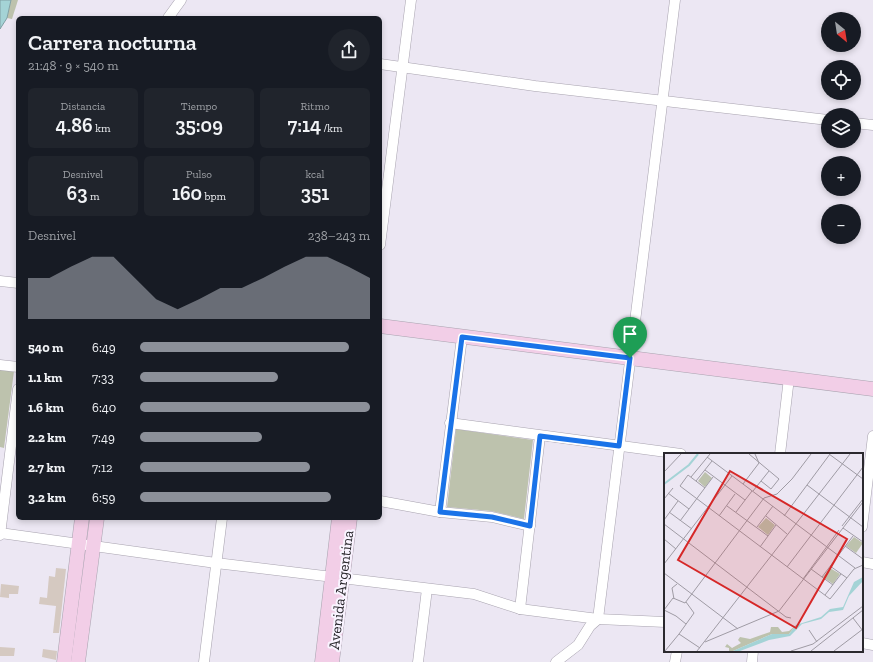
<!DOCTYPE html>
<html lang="es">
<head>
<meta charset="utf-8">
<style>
  :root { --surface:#171b24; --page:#20242c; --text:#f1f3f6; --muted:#9ea1a6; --accent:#8c9099 }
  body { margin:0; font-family:"Zilla Slab",serif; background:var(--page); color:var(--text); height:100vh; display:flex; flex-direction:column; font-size:15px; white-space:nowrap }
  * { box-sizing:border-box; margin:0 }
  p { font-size:13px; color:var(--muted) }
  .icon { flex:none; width:22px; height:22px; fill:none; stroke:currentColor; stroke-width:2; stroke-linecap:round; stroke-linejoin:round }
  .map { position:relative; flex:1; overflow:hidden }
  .details { position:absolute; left:16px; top:16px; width:366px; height:504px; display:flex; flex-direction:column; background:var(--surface); border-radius:6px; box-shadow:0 2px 6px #0003 }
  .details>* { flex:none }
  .needle { width:26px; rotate:150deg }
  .tools { position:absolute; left:821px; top:12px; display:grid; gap:8px }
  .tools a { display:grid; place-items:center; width:40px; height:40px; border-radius:50%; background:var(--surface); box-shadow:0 2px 6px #0003; font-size:20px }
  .pin { position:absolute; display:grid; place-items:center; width:34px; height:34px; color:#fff; margin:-41px -17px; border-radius:50% 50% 50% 0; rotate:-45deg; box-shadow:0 0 4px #0007 }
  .pin .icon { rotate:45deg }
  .round { display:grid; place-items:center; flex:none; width:42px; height:42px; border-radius:21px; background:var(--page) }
  .head { display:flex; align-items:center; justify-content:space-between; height:68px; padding:0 12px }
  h1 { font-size:22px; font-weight:600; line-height:30px }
  .figures { display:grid; grid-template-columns:repeat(3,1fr); gap:6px; height:68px; padding:4px 12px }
  .figures div { display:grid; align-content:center; border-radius:6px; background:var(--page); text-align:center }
  .figures b { font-size:20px; font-weight:600 }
  .figures small { font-size:11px; font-weight:400 }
  .figures p { font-size:11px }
  .chart { height:112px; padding:8px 12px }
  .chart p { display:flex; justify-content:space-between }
  .chart svg { width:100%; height:72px; margin-top:4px; fill:var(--accent); opacity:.7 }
  ul { padding:0 12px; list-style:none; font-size:13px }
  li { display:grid; grid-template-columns:64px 48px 1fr; align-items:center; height:30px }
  li i { height:10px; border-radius:5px; background:var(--accent) }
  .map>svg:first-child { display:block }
</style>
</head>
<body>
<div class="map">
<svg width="873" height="662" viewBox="0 0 873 662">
  <rect width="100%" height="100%" fill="#ece7f3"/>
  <!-- green -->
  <g fill="#bdc2ad">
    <polygon points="11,0 18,0 12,19 7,18"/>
    <polygon points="0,370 14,371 4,448 0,447"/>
    <polygon points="456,429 533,440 524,519 491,511 447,507"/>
  </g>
  <!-- water -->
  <polygon fill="#a4d3d6" stroke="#80a0a4" points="0,0 11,0 7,18 0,29"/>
  <!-- building -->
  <g fill="#d5c9c1">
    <polygon points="56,568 66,569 59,633 53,633 56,606 39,604 40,597 47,598 49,576 55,577"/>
    <polygon points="1,584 19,586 18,594 9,594 9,598 0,597"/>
    <polygon points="0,647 15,648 14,656 0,656"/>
    <polygon points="43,649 57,651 56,660 42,657"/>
  </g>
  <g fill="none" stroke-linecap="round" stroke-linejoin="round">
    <!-- street casing -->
    <g stroke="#a8a3af" stroke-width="11">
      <g id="street">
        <polyline points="168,18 181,0"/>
        <polyline points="380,64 535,86 828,120"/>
        <polyline points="854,123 873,125"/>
        <polyline points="380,245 411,0"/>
        <polyline points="0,281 18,283"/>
        <polyline points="0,365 18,367"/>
        <polyline points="450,423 681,454"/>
        <polyline points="780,454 789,378"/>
        <polyline points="380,501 440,512 492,517 530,526"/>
        <polyline points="440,512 462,337"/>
        <polyline points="862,527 873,436"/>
        <polyline points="0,533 216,563 474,594 520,609 598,619 665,622"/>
        <polyline points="0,535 18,389"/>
        <polyline points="862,562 873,564"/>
        <polyline points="520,609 540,436"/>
        <polyline points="862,643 873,645"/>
        <polyline points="204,662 222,518"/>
        <polyline points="418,662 427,589"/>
        <polyline points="556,662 578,645 590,626 598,619 675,0"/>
        <polyline points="675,662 677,651"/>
        <polyline points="752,662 753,651"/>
      </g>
    </g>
    <!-- secondary casing -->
    <g stroke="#a8a3af" stroke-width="15">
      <g id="secondary">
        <polyline points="380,326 873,389"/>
        <polyline points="64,662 82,518"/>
        <polyline points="78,662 97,518"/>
        <polyline points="322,662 339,518"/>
        <polyline points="332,662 350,518"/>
      </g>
    </g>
    <!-- street -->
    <use href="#street" stroke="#fff" stroke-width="10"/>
    <!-- secondary -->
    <use href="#secondary" stroke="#f2cee7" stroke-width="14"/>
  </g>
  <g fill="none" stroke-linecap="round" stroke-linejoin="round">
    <!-- route casing -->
    <g stroke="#fff" stroke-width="8">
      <polygon id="route" points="462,337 630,358 619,446 540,436 530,526 492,517 440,512"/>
    </g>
    <!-- route -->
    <use href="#route" stroke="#1a73e8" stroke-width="5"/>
  </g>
  <g text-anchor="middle" stroke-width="4" stroke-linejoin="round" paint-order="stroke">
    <!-- street labels -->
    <g font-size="15" fill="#2b292e" stroke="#f9f4ff">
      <text transform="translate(341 590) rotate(-83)" y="5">Avenida Argentina</text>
    </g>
  </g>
  <!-- overview -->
  <g transform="translate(664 453)">
    <rect width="199" height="199" fill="#ece7f3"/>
    <path d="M41 19 48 25 41 34 34 28ZM102 65 111 72 104 82 94 74ZM190 84 199 90 192 100 182 93ZM166 115 176 121 169 131 159 124ZM132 172 125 181H108L69 198H65V195L61 194 63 191 68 195 77 190 74 187 76 184 86 186 106 179 107 174H114L118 179 125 178Z" fill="#bdc2ad"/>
    <path d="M199 124V128L185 143 179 157 165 159 157 166 138 171 126 183 105 187 76 198H69L108 181H125L132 172 157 164 166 156 179 154 190 129Z" fill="#a4d3d6"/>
    <path fill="none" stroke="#a4d3d6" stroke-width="2" d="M0 31 25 12 34 1"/>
    <path fill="none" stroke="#9f9ba4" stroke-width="1" d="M85 1 115 26 107 36 97 28M165 1 199 26M43 4 191 115M41 17 81 47M0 19 17 1M27 24 46 1M32 28 48 8M79 31 95 10 91 1M143 32 199 74M41 35 24 22 16 33 166 146 190 116 199 112M89 38 105 18M4 40 25 56M0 46 9 35M63 53 104 83M5 59 28 76M72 59 88 38M55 63 71 41M102 63 123 81M120 63 166 1M0 67 14 48M16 68 49 24M0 71 122 164 127 165M178 73 199 46M93 74 109 53M179 75 199 89M0 86 12 96M181 93 199 106M96 94 112 72M107 103 186 1M0 111 68 23M166 113 183 125M123 114 199 14M147 116 169 132M0 120 74 176M158 124 189 83M139 126 175 77M161 142 177 121M10 146 8 135 13 131M0 157 9 145 21 150 100 45 113 41 128 26 147 1M0 157 12 163 22 171M189 165 199 178M145 177 153 189M15 181 30 160 22 149M41 189 115 158 199 49M1 198 15 181 36 195M33 198 107 103M127 198 149 191 199 153M147 198 199 157M170 198 199 176"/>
    <path fill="#d62828" fill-opacity="0.15" stroke="#d62828" stroke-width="2" d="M66 18 183 86 132 175 14 107Z"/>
    <rect width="199" height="199" fill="none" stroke="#2b292e" stroke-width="2"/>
  </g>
</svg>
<div class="tools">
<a><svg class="needle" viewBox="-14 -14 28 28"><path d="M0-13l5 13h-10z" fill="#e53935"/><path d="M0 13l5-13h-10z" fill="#9ea1a6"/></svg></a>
<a><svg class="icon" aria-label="locate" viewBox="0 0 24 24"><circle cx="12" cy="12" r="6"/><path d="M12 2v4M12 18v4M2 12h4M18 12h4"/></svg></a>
<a><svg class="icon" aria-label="layers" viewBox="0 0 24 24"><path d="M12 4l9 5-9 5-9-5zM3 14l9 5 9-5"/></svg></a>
<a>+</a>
<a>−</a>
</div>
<div class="pin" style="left:630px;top:358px;background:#1e9e55"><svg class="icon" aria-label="arrive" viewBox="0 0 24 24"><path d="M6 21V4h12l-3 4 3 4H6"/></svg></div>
<section class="details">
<div class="head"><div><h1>Carrera nocturna</h1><p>21:48 · 9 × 540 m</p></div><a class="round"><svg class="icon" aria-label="share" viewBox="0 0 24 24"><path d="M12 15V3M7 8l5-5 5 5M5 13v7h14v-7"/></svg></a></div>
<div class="figures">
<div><p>Distancia</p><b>4.86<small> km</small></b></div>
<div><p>Tiempo</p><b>35:09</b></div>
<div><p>Ritmo</p><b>7:14<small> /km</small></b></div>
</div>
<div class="figures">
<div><p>Desnivel</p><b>63<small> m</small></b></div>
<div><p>Pulso</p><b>160<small> bpm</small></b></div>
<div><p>kcal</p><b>351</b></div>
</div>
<div class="chart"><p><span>Desnivel</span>238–243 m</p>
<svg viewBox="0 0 160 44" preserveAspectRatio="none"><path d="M0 44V19L10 19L20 12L30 6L40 6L50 19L60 32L70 38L80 32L90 25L100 25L110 19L120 12L130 6L140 6L150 12L160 19V44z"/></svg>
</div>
<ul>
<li><b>540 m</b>6:49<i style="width:91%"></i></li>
<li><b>1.1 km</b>7:33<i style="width:60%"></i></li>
<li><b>1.6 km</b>6:40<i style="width:100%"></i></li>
<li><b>2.2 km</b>7:49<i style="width:53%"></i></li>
<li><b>2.7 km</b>7:12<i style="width:74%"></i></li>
<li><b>3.2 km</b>6:59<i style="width:83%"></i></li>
</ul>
</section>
</div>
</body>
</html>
